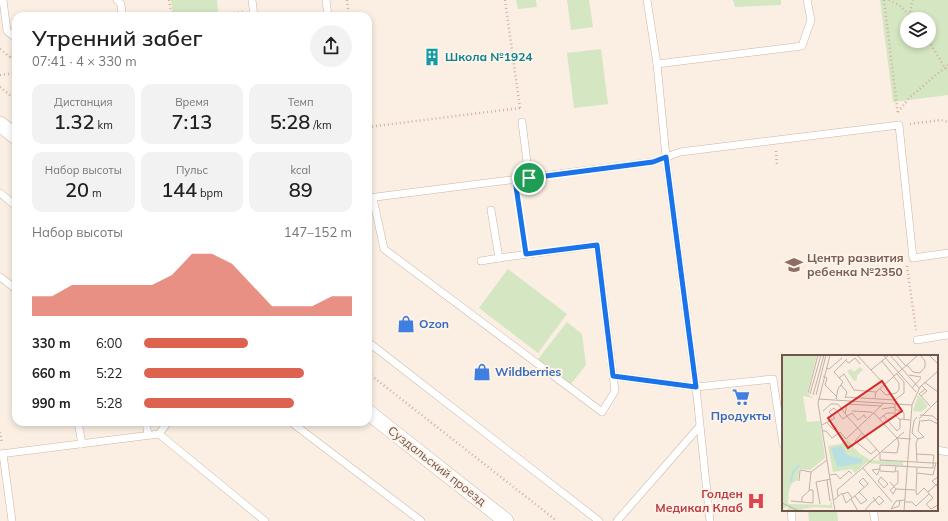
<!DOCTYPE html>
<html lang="ru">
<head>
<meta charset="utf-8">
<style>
  :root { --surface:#fff; --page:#f2f2f2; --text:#202124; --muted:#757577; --accent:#dd624f }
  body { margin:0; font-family:Mulish,sans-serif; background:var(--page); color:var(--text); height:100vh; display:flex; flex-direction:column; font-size:15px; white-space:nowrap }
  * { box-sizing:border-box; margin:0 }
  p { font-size:13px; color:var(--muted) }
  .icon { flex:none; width:22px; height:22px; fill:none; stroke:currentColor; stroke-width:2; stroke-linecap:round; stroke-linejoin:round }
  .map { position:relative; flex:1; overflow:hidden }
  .panel { position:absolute; left:12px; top:12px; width:360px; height:414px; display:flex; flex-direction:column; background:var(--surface); border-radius:12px; box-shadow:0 2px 6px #0003 }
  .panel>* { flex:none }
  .buttons { position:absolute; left:900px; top:12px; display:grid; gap:8px }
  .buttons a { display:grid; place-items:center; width:36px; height:36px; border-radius:50%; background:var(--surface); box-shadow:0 2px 6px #0003; font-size:20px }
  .pin { position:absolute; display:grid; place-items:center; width:34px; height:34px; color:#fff; margin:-17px; border:2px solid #fff; border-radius:50%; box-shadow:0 1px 4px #0007 }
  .round { display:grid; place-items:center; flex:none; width:42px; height:42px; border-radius:21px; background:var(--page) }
  .summary { display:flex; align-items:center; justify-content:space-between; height:68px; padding:0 20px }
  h1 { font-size:22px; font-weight:600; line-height:30px }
  .figures { display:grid; grid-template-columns:repeat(3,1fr); gap:6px; height:68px; padding:4px 20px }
  .figures div { display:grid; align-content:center; border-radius:10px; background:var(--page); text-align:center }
  .figures b { font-size:20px; font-weight:600 }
  .figures small { font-size:11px; font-weight:400 }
  .figures p { font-size:11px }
  .chart { height:112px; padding:8px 20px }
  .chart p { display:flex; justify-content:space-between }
  .chart svg { width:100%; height:72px; margin-top:4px; fill:var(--accent); opacity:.7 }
  ul { padding:0 20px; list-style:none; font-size:13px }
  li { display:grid; grid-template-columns:64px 48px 1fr; align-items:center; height:30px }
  li i { height:10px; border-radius:5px; background:var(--accent) }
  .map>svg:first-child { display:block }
</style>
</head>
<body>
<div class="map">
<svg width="948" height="521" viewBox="0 0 948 521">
  <rect width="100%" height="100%" fill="#faefe2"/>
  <!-- green -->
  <g fill="#d4e6c2" fill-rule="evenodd">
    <polygon points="171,0 217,0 218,12 173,16"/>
    <polygon points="516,0 536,0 537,7 518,9"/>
    <polygon points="567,0 589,0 593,27 571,30"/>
    <polygon points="733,0 781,0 781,5 735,7"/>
    <path d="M880 0H948V95L893 102ZM907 19H929V41H907Z"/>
    <polygon points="601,49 608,104 574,108 567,53"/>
    <polygon points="508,269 567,314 538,353 479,308"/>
    <polygon points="567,322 582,334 586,365 570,385 538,359"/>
    <polygon points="808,510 837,510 838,521 809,521"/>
  </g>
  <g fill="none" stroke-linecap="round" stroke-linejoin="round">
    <!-- lane casing -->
    <g stroke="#cab6aa" stroke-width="8">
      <g id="lane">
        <polyline points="3,0 7,31 16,38"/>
        <polyline points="117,0 121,4 122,16"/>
        <polyline points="252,0 254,16"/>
        <polyline points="326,0 328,16"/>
        <polyline points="657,64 802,46 811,20 807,0"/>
        <polyline points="522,122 529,178"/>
        <polyline points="0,193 16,206"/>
        <polyline points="368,198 653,162 680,152 899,125 913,258 948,253"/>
        <polyline points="373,198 384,249 602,412 615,391 597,245 499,258 491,210"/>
        <polyline points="481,261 499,258"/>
        <polyline points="0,277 16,289"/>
        <polyline points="917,340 948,335"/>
        <polyline points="368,342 599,521"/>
        <polyline points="613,376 696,387 666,157 657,64 647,0"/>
        <polyline points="78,422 82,444"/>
        <polyline points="146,422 148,435"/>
        <polyline points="291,422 421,521"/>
        <polyline points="159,434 265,521"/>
        <polyline points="937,450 948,452"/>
        <polyline points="0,454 159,434 168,422"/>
        <polyline points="3,454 12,521"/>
        <polyline points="791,510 792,521"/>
        <polyline points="873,510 875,521"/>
        <polyline points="617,521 699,427"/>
        <polyline points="710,521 696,387 773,379 783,444"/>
      </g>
    </g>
    <!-- street casing -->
    <g stroke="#cab6aa" stroke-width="16">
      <g id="street">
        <polyline points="0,124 16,137"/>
        <polyline points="368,412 506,521"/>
      </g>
    </g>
    <!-- path -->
    <g stroke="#d2af9f" stroke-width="2.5" stroke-dasharray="1 3" stroke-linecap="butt">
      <polyline points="169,0 172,16"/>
      <polyline points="347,0 349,16"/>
      <polyline points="505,0 520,108"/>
      <polyline points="884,0 898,115"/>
      <polyline points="889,0 899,5 913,19"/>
      <polyline points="202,16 243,12"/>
      <polyline points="911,16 910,11 913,0"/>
      <polyline points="929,41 945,68 948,70"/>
      <polyline points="0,49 16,62"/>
      <polyline points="10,57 16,49"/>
      <polyline points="0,75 16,73"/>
      <polyline points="0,87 16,100"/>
      <polyline points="898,112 910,97 948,65"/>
      <polyline points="910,124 941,120 948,122"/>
      <polyline points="368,127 520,108"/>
      <polyline points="776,151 777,164"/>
      <polyline points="516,189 525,244"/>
      <polyline points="907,266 916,330"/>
      <polyline points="368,373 557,521"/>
      <polyline points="0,432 2,443"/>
    </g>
    <!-- lane -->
    <use href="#lane" stroke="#fff" stroke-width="7"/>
    <!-- street -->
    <use href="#street" stroke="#fff" stroke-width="15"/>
  </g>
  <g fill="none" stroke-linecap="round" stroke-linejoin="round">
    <!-- route casing -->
    <g stroke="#fff" stroke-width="8">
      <polygon id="route" points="666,157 696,387 613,376 597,245 526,254 515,180 653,162"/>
    </g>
    <!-- route -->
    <use href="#route" stroke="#1a73e8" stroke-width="5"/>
  </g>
  <!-- icons -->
  <defs>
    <g id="building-bare" transform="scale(1.38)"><path d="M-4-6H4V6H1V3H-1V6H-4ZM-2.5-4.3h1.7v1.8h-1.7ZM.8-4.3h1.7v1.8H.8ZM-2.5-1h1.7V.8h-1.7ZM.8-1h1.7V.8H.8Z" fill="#0f9aa8" stroke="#fef3e8" stroke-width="2.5" paint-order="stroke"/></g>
    <g id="school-bare" transform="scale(1.38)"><path d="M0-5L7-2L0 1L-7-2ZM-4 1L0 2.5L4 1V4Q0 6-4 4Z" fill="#8d6e63" stroke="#fef3e8" stroke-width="2.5" paint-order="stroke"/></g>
    <g id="shop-bare" transform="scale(1.38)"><path d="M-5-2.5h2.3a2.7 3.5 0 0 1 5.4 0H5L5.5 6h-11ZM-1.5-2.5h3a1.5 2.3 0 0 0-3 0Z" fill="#3f7fe0" stroke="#fef3e8" stroke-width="2.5" paint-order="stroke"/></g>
    <g id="supermarket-bare" transform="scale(1.38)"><path d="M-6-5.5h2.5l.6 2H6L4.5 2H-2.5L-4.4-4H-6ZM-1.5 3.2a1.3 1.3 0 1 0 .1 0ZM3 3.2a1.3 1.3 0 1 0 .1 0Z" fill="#3f7fe0" stroke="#fef3e8" stroke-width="2.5" paint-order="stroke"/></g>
    <g id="hospital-bare" transform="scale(1.38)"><path d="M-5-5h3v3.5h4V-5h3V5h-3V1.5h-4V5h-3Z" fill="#e0444e" stroke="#fef3e8" stroke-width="2.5" paint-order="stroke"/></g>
  </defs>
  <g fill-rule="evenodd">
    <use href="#building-bare" x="432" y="57"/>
    <use href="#school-bare" x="794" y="265"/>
    <use href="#shop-bare" x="406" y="324"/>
    <use href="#shop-bare" x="482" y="372"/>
    <use href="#supermarket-bare" x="741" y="397"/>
    <use href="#hospital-bare" x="756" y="501"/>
  </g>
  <g text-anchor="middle" stroke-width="4" stroke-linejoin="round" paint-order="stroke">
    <!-- culture labels -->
    <g font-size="12" font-weight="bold" fill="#0d838f" stroke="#fef3e8" text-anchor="start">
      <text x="445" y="61">Школа №1924</text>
    </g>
    <!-- education labels -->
    <g font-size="12" font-weight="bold" fill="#785e54" stroke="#fef3e8" text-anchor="start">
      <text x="807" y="262">Центр развития<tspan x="807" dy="14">ребенка №2350</tspan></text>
    </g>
    <!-- shop labels -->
    <g font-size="12" font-weight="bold" fill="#366cbe" stroke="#fef3e8" text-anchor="start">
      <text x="419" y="328">Ozon</text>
      <text x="495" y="376">Wildberries</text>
      <text x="741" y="420" text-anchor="middle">Продукты</text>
    </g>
    <!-- street labels -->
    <g font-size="12" fill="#70554b" stroke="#fef3e8">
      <text transform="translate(437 466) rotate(38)" y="4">Суздальский проезд</text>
    </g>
    <!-- health labels -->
    <g font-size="12" font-weight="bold" fill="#be3a42" stroke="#fef3e8" text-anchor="end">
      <text x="743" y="498">Голден<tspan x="743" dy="14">Медикал Клаб</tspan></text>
    </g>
  </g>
  <!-- overview -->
  <g transform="translate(782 355)">
    <rect width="156" height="156" fill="#faefe2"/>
    <path d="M0 0H35L25 38 32 43 21 41 25 67 38 66 43 103 28 115 17 114 16 125 10 128 7 135 6 149 48 150 50 145V153L33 152 20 154 19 156H0H4L7 150 0 155ZM78 12 81 15 75 20V25L72 26 65 16 69 14 72 17ZM136 40 146 51 139 57 131 56ZM65 85 77 98 88 105 121 107V111L84 108 73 118 70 114 51 117 46 91 59 89Z" fill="#d4e6c2"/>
    <path d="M60 91 65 100 80 104V108L55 112 49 93Z" fill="#b8e0e2"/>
    <path fill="none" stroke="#b8e0e2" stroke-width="2" d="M9 127 11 117 17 110"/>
    <path fill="none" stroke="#c3b1a6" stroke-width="1" d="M48 0 36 48 53 156M75 0 103 30M101 0 134 37M108 0 137 33M114 0 124 11M147 0 156 9M64 6 67 8 73 3 78 9M100 6 112 21M125 10 131 17 138 18 143 12V6L138 0M44 13 47 14 60 3M89 15 107 0M127 20 139 22M41 21 45 23 43 30 54 41M57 23 62 19 72 35 94 37M142 27 156 37M59 30 65 37 63 43M130 33 139 23M98 34 104 40 114 38 117 35V28L112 22M143 34 137 39 148 51M26 38 36 0M28 39 39 0M31 40 42 0M34 40 44 0M139 41 145 36 139 30M63 42 113 45 122 38V27L115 19M93 43 94 37 135 1M36 44 130 50M54 44 56 34 61 27 52 17 65 4M113 49V60L117 64 128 65M100 54 113 52M113 54 122 58V65M70 56 89 57 91 59M70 58 65 61 98 98V105L151 108V113L98 110V114L90 115 95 120 98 114M70 58 76 65 82 60 84 63M92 58 115 83M63 59 65 49 99 51M101 60 115 76 118 73V64M138 60 151 61 156 66M135 62 132 66 130 78 136 84M97 64 105 58H112M137 64 156 45M139 66 148 65 156 69M45 68 52 75 54 72M40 70 53 63 47 57 52 53 61 64 65 61 56 49H49L41 56M40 76H44L50 83 58 77 64 84 102 48M80 78 73 86 89 99 95 94M100 97 115 98 117 88 115 83 129 84M134 99 152 100 151 108H154L151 120 135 118M135 107 134 88 136 84 142 82 136 76 138 65M135 112 134 138 135 140 142 133 151 143 144 149 149 154 156 150M81 113 110 147M98 116 113 117 114 111M48 120 54 119 58 124 67 116 70 119M99 122 106 129 102 133 96 126ZM156 122 150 126 156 132M45 125 48 146M17 126 18 115 29 117M108 127 114 134 133 135M112 131 116 128V116H113M112 132 108 135 111 139 114 134M77 137 86 129 81 123 77 127 82 132M146 137 156 128M61 139 66 137 70 143M56 141 55 135 122 77M73 141 79 149 85 145 77 137 75 139 69 144 76 156M52 145 60 138 64 148 69 144M9 146 31 148V135H27M20 147V142L27 136 29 117 45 105M123 147H130L134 151 147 139M0 148 17 156M38 149 34 127 49 124M109 154 114 146 123 145M109 154 117 151 118 146M19 156H62M83 156 84 154 89 148 93 145 97 141 102 146 97 150 93 145 91 142M122 156 130 50 138 32 156 16"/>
    <path fill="#d62828" fill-opacity="0.15" stroke="#d62828" stroke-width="2" d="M100 26 120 56 66 93 46 63Z"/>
    <rect width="156" height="156" fill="none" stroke="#70554b" stroke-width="2"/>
  </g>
</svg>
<div class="buttons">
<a><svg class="icon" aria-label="layers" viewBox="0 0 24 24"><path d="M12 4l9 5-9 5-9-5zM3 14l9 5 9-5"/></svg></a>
</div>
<div class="pin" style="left:529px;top:178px;background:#1e9e55"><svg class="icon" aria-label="arrive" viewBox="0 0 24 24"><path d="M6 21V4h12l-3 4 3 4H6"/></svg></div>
<section class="panel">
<div class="summary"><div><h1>Утренний забег</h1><p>07:41 · 4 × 330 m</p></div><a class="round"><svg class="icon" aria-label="share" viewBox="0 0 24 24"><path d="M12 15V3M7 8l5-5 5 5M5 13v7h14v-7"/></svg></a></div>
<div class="figures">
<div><p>Дистанция</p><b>1.32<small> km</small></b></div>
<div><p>Время</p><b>7:13</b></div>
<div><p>Темп</p><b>5:28<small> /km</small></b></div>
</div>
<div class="figures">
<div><p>Набор высоты</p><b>20<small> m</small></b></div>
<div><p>Пульс</p><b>144<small> bpm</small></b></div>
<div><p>kcal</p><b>89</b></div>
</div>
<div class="chart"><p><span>Набор высоты</span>147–152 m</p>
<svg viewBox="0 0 160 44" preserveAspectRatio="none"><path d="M0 44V32L10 32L20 25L30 25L40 25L50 25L60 25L70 19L80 6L90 6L100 12L110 25L120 38L130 38L140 38L150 32L160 32V44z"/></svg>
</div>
<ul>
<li><b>330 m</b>6:00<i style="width:50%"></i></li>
<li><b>660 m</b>5:22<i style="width:77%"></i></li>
<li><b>990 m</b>5:28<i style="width:72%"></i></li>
</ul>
</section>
</div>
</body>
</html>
